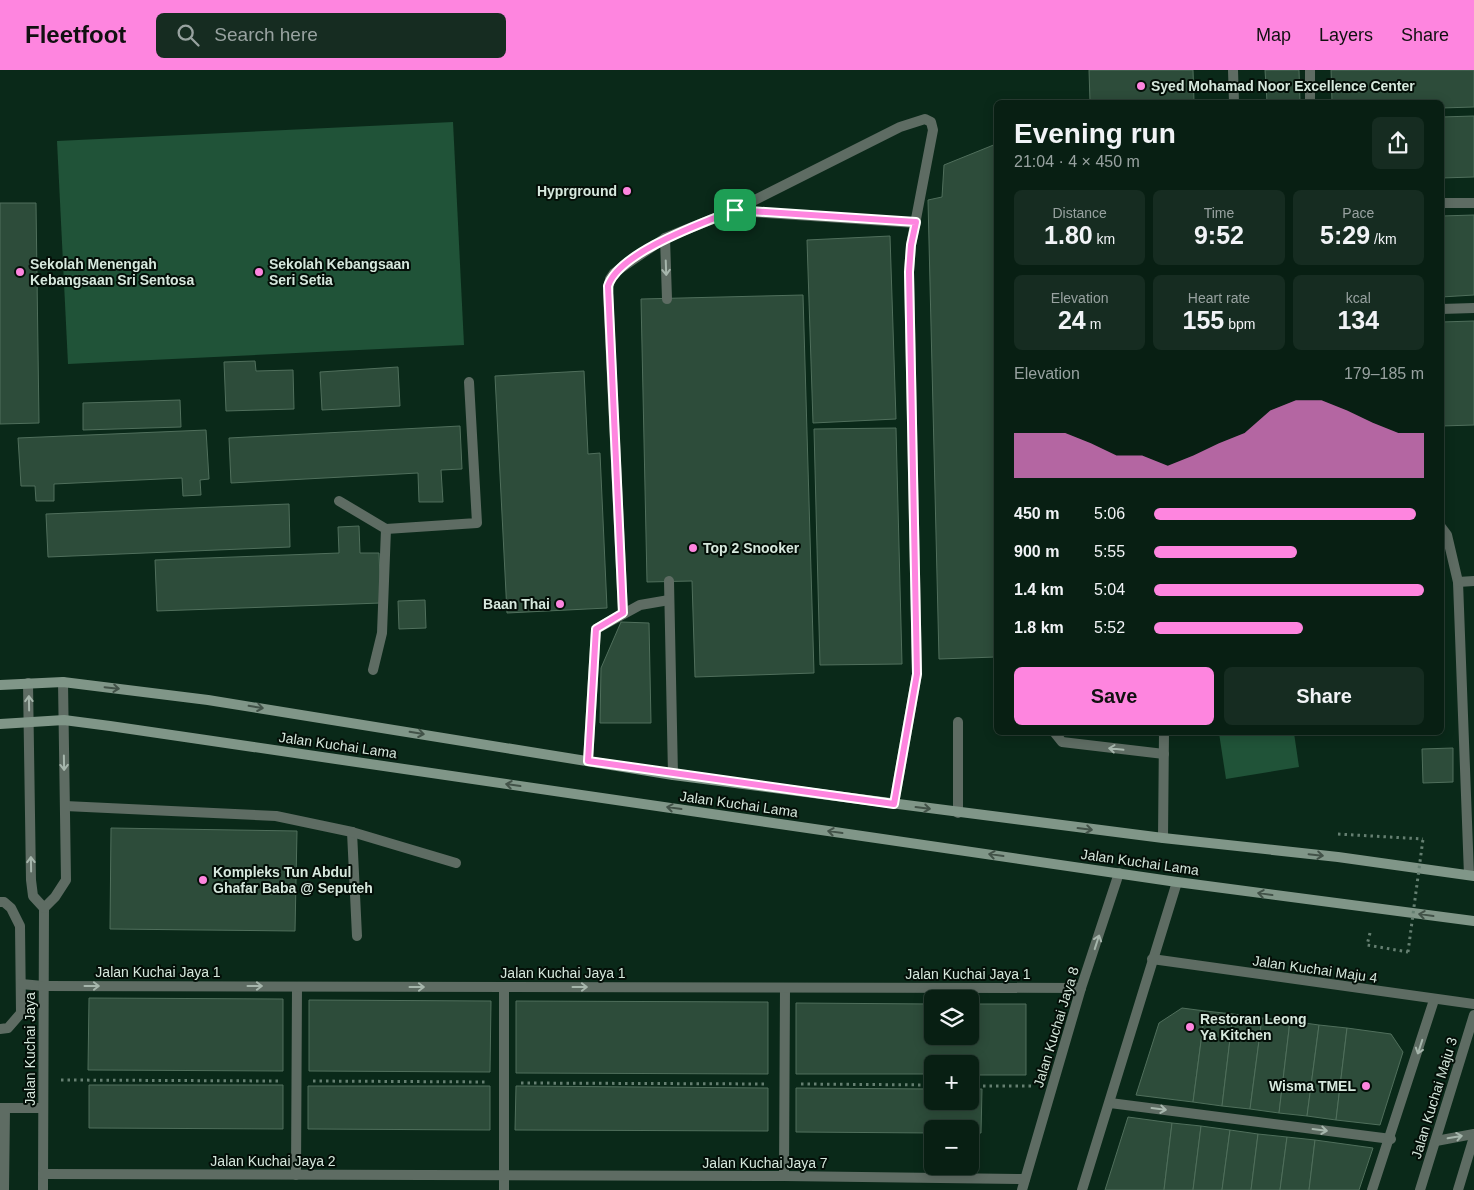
<!DOCTYPE html>
<html lang="en">
<head>
<meta charset="utf-8">
<style>
  :root { --surface:#081f13; --page:#162c21; --text:#f1f3f6; --muted:#98a2a0; --line:#293d33; --accent:#fe85df }
  body { margin:0; font-family:Helvetica,sans-serif; background:var(--page); color:var(--text); height:100vh; display:flex; flex-direction:column; font-size:19px; white-space:nowrap }
  * { box-sizing:border-box; margin:0 }
  p { font-size:16px; color:var(--muted) }
  .icon { flex:none; width:28px; height:28px; fill:none; stroke:currentColor; stroke-width:2; stroke-linecap:round; stroke-linejoin:round }
  .map { position:relative; flex:1; overflow:hidden }
  .panel { position:absolute; left:994px; top:30px; width:450px; height:635px; display:flex; flex-direction:column; background:var(--surface); border-radius:8px; box-shadow:0 2px 12px #0003,0 0 0 1px var(--line) }
  .panel>* { flex:none }
  .tools { position:absolute; left:924px; top:920px; display:grid; gap:10px }
  .tools a { display:grid; place-items:center; width:55px; height:55px; border-radius:8px; background:var(--surface); box-shadow:0 2px 12px #0003,0 0 0 1px var(--line); font-size:25px }
  .pin { position:absolute; display:grid; place-items:center; width:42px; height:42px; color:#fff; margin:-21px; border-radius:10px; box-shadow:0 2px 8px #0006 }
  .round { display:grid; place-items:center; flex:none; width:52px; height:52px; border-radius:8px; background:var(--page) }
  .head { display:flex; align-items:center; justify-content:space-between; height:85px; padding:0 20px }
  h1 { font-size:28px; font-weight:700; line-height:38px }
  .stats { display:grid; grid-template-columns:repeat(3,1fr); gap:8px; height:85px; padding:5px 20px }
  .stats div { display:grid; align-content:center; border-radius:8px; background:var(--page); text-align:center }
  .stats b { font-size:25px; font-weight:700 }
  .stats small { font-size:14px; font-weight:400 }
  .stats p { font-size:14px }
  .chart { height:140px; padding:10px 20px }
  .chart p { display:flex; justify-content:space-between }
  .chart svg { width:100%; height:90px; margin-top:5px; fill:var(--accent); opacity:.7 }
  .action { display:flex; gap:10px; margin-top:auto; padding:10px 20px }
  .action a { flex:1; height:58px; border-radius:8px; background:var(--accent); color:#111; font-size:20px; font-weight:700; line-height:58px; text-align:center }
  .action a+a { background:var(--page); color:var(--text) }
  ul { padding:0 20px; list-style:none; font-size:16px }
  li { display:grid; grid-template-columns:80px 60px 1fr; align-items:center; height:38px }
  li i { height:12px; border-radius:6px; background:var(--accent) }
  header { display:flex; align-items:center; gap:30px; box-sizing:border-box; height:70px; padding:0 25px; background:var(--accent); color:#111 }
  header strong { font-size:24px }
  nav { display:flex; gap:28px; margin-inline-start:auto; font-size:18px }
  .search { width:350px; height:45px; background:var(--page); display:flex; align-items:center; gap:12px; box-sizing:border-box; padding:0 18px; border-radius:8px; color:var(--muted); font-size:19px }
  .map>svg:first-child { display:block }
</style>
</head>
<body>
<header>
<strong>Fleetfoot</strong>
<div class="search"><svg class="icon" aria-label="search" viewBox="0 0 24 24"><circle cx="10" cy="10" r="6"/><path d="M15 15l6 6"/></svg>Search here</div>
<nav><a>Map</a><a>Layers</a><a>Share</a></nav>
</header>
<div class="map">
<svg width="1474" height="1120" viewBox="0 0 1474 1120">
  <rect width="100%" height="100%" fill="#0a2919"/>
  <!-- green -->
  <g fill="#205338">
    <polygon points="453,52 464,275 68,294 57,71"/>
    <polygon points="1219,663 1294,663 1299,697 1226,709"/>
  </g>
  <!-- building -->
  <g fill="#2d4c3a" stroke="#506f5c">
    <polygon points="1089,0 1193,0 1194,32 1090,32"/>
    <polygon points="1265,0 1299,0 1300,32 1267,32"/>
    <polygon points="1331,0 1474,0 1474,37 1441,38 1441,32 1332,32"/>
    <polygon points="1474,46 1474,107 1441,108 1441,47"/>
    <polygon points="996,74 996,587 939,589 928,130 942,127 944,95"/>
    <polygon points="0,133 36,133 39,353 0,354"/>
    <polygon points="1474,145 1474,225 1441,227 1441,146"/>
    <polygon points="890,166 896,349 813,353 807,170"/>
    <polygon points="803,225 814,603 695,607 692,511 647,512 641,229"/>
    <polygon points="1474,251 1474,355 1441,356 1441,252"/>
    <polygon points="255,291 256,301 293,300 294,339 226,341 224,292"/>
    <polygon points="398,297 400,336 322,340 320,302"/>
    <polygon points="584,301 588,384 600,383 607,538 507,543 495,306"/>
    <polygon points="180,330 181,357 83,360 83,333"/>
    <polygon points="460,356 462,399 441,400 443,432 419,432 418,403 231,413 229,368"/>
    <polygon points="896,358 902,594 820,595 814,359"/>
    <polygon points="206,360 209,409 200,410 201,425 183,426 182,408 54,414 54,431 36,431 35,416 21,416 18,368"/>
    <polygon points="289,434 290,477 48,487 46,444"/>
    <polygon points="359,456 360,483 379,483 381,533 157,541 155,490 339,483 338,457"/>
    <polygon points="425,530 426,558 399,559 398,531"/>
    <polygon points="621,552 649,553 651,653 600,653 601,598"/>
    <polygon points="1453,678 1453,712 1423,713 1422,679"/>
    <polygon points="111,758 297,761 295,861 110,859"/>
    <polygon points="89,928 283,929 283,1001 88,1000"/>
    <polygon points="309,930 491,931 490,1002 309,1001"/>
    <polygon points="516,931 768,932 768,1004 516,1003"/>
    <polygon points="796,933 932,934 932,966 970,966 970,934 1026,934 1026,1005 970,1005 970,994 932,994 932,1004 796,1004"/>
    <polygon points="1182,938 1205,941 1193,1032 1136,1025 1159,953"/>
    <polygon points="1205,941 1233,944 1222,1036 1193,1032"/>
    <polygon points="1233,944 1262,948 1250,1039 1222,1036"/>
    <polygon points="1262,948 1290,951 1279,1043 1250,1039"/>
    <polygon points="1290,951 1319,955 1307,1046 1279,1043"/>
    <polygon points="1319,955 1347,958 1336,1050 1307,1046"/>
    <polygon points="1347,958 1391,964 1403,982 1380,1055 1336,1050"/>
    <polygon points="89,1015 283,1015 283,1059 89,1058"/>
    <polygon points="308,1016 490,1016 490,1060 308,1059"/>
    <polygon points="516,1016 768,1018 768,1061 515,1060"/>
    <polygon points="796,1018 932,1019 932,1031 970,1031 970,1019 982,1019 981,1063 970,1063 970,1059 932,1059 932,1063 796,1062"/>
    <polygon points="1128,1047 1172,1053 1164,1120 1105,1120"/>
    <polygon points="1172,1053 1201,1056 1193,1120 1164,1120"/>
    <polygon points="1201,1056 1230,1060 1222,1120 1193,1120"/>
    <polygon points="1230,1060 1258,1064 1251,1120 1222,1120"/>
    <polygon points="1258,1064 1287,1067 1280,1120 1251,1120"/>
    <polygon points="1287,1067 1315,1070 1309,1120 1280,1120"/>
    <polygon points="1315,1070 1373,1078 1359,1120 1309,1120"/>
  </g>
  <g fill="none" stroke-linecap="round" stroke-linejoin="round">
    <!-- path -->
    <g stroke="#657f71" stroke-width="3" stroke-dasharray="2.5 4" stroke-linecap="butt">
      <polyline points="1338,764 1423,769"/>
      <polyline points="1370,863 1367,875 1408,882"/>
      <polyline points="61,1010 279,1011"/>
      <polyline points="313,1011 487,1012"/>
      <polyline points="521,1013 767,1014"/>
      <polyline points="801,1014 932,1015"/>
      <polyline points="970,1016 1034,1016"/>
    </g>
    <!-- service -->
    <g stroke="#5e6c63" stroke-width="10">
      <polyline points="1233,0 1234,32"/>
      <polyline points="1310,32 1310,0"/>
      <polyline points="1441,133 1474,133"/>
      <polyline points="737,141 916,153"/>
      <polyline points="665,168 667,229"/>
      <polyline points="1441,239 1474,238"/>
      <polyline points="339,431 386,459 382,563 373,600"/>
      <polyline points="1441,457 1447,465 1458,512 1469,805"/>
      <polyline points="386,459 477,453 469,312"/>
      <polyline points="669,511 673,705"/>
      <polyline points="1458,512 1474,511"/>
      <polyline points="623,543 608,223 610,209 614,203 665,168 735,140 900,57 925,49 931,52 933,60 911,175 909,202 917,604 894,734"/>
      <polyline points="1054,662 1062,672 1164,684"/>
      <polyline points="588,691 596,559 640,535 669,530"/>
      <polyline points="65,736 276,746 352,762 357,866"/>
      <polyline points="958,743 958,652"/>
      <polyline points="352,762 456,793"/>
      <polyline points="1163,768 1164,662"/>
      <polyline points="0,832 4,832 11,838 20,856 21,943 8,958 0,959"/>
      <polyline points="21,914 43,916"/>
      <polyline points="1110,1033 1391,1069"/>
      <polyline points="0,1038 43,1038"/>
      <polyline points="1436,1071 1474,1064"/>
      <polyline points="296,1105 297,917"/>
      <polyline points="784,1106 785,918"/>
      <polyline points="4,1120 5,1038"/>
      <polyline points="504,1120 504,917"/>
      <polyline points="1458,1120 1474,1067"/>
    </g>
    <!-- minor -->
    <g stroke="#5e6c63" stroke-width="10">
      <polyline points="28,613 31,810 33,826 44,838 43,1120"/>
      <polyline points="44,838 55,827 66,810 63,612"/>
      <polyline points="1152,889 1474,934"/>
      <polyline points="43,916 1081,918"/>
      <polyline points="43,1104 784,1106 1025,1109"/>
      <polyline points="1022,1120 1081,918 1119,803"/>
      <polyline points="1082,1120 1177,812"/>
      <polyline points="1372,1120 1434,930"/>
      <polyline points="1420,1120 1474,945"/>
    </g>
    <!-- secondary -->
    <g stroke="#809688" stroke-width="10">
      <polyline points="0,615 63,612 208,630 673,705 1163,768 1338,787 1474,806"/>
      <polyline points="0,654 64,650 110,656 1177,812 1474,851"/>
    </g>
    <!-- path-bridge -->
    <polyline stroke="#657f71" stroke-width="3" stroke-dasharray="2.5 4" stroke-linecap="butt" points="1408,882 1423,769"/>
  </g>
  <!-- one-way arrows -->
  <defs><path id="oneway-shaft" d="M-6 0H5M1.5-3L5.5 0L1.5 3" fill="none" stroke-width="1.6" stroke-linecap="round" stroke-linejoin="round" transform="scale(1.25)"/></defs>
  <g stroke="#a6b6ac">
    <use href="#oneway-shaft" transform="translate(666 198) rotate(88)"/>
    <use href="#oneway-shaft" transform="translate(29 633) rotate(-91)"/>
    <use href="#oneway-shaft" transform="translate(1116 679) rotate(-174)"/>
    <use href="#oneway-shaft" transform="translate(64 693) rotate(89)"/>
    <use href="#oneway-shaft" transform="translate(31 794) rotate(-91)"/>
    <use href="#oneway-shaft" transform="translate(1097 872) rotate(-72)"/>
    <use href="#oneway-shaft" transform="translate(92 916)"/>
    <use href="#oneway-shaft" transform="translate(255 916)"/>
    <use href="#oneway-shaft" transform="translate(417 917)"/>
    <use href="#oneway-shaft" transform="translate(580 917)"/>
    <use href="#oneway-shaft" transform="translate(1420 977) rotate(108)"/>
    <use href="#oneway-shaft" transform="translate(1159 1039) rotate(7)"/>
    <use href="#oneway-shaft" transform="translate(1320 1060) rotate(7)"/>
    <use href="#oneway-shaft" transform="translate(1455 1067) rotate(-10)"/>
  </g>
  <g stroke="#425248">
    <use href="#oneway-shaft" transform="translate(112 618) rotate(6)"/>
    <use href="#oneway-shaft" transform="translate(256 637) rotate(9)"/>
    <use href="#oneway-shaft" transform="translate(417 663) rotate(9)"/>
    <use href="#oneway-shaft" transform="translate(513 715) rotate(-172)"/>
    <use href="#oneway-shaft" transform="translate(674 738) rotate(-172)"/>
    <use href="#oneway-shaft" transform="translate(923 738) rotate(7)"/>
    <use href="#oneway-shaft" transform="translate(1085 759) rotate(7)"/>
    <use href="#oneway-shaft" transform="translate(835 762) rotate(-172)"/>
    <use href="#oneway-shaft" transform="translate(996 785) rotate(-172)"/>
    <use href="#oneway-shaft" transform="translate(1316 785) rotate(6)"/>
    <use href="#oneway-shaft" transform="translate(1265 824) rotate(-172)"/>
    <use href="#oneway-shaft" transform="translate(1426 845) rotate(-172)"/>
  </g>
  <g fill="none" stroke-linecap="round" stroke-linejoin="round">
    <!-- route casing -->
    <g stroke="#fff" stroke-width="10">
      <path id="route" d="M735 140 916 152 911 175 909 202 917 604 894 734 588 691 596 559 623 543 608 216C619 182 703 153 735 140Z"/>
    </g>
    <!-- route -->
    <use href="#route" stroke="#fe85df" stroke-width="6"/>
  </g>
  <!-- markers -->
  <g fill="#fe85df" stroke="#040f08" stroke-width="2">
    <circle cx="1141" cy="16" r="5"/>
    <circle cx="627" cy="121" r="5"/>
    <circle cx="20" cy="202" r="5"/>
    <circle cx="259" cy="202" r="5"/>
    <circle cx="693" cy="478" r="5"/>
    <circle cx="560" cy="534" r="5"/>
    <circle cx="203" cy="810" r="5"/>
    <circle cx="1190" cy="957" r="5"/>
    <circle cx="1366" cy="1016" r="5"/>
  </g>
  <g text-anchor="middle" stroke-width="4" stroke-linejoin="round" paint-order="stroke">
    <!-- poi labels -->
    <g font-size="14" font-weight="bold" fill="#d6e8dd" stroke="#040f08" text-anchor="start">
      <text x="1151" y="21">Syed Mohamad Noor Excellence Center</text>
      <text x="617" y="126" text-anchor="end">Hyprground</text>
      <text x="30" y="199">Sekolah Menengah<tspan x="30" dy="16">Kebangsaan Sri Sentosa</tspan></text>
      <text x="269" y="199">Sekolah Kebangsaan<tspan x="269" dy="16">Seri Setia</tspan></text>
      <text x="703" y="483">Top 2 Snooker</text>
      <text x="550" y="539" text-anchor="end">Baan Thai</text>
      <text x="213" y="807">Kompleks Tun Abdul<tspan x="213" dy="16">Ghafar Baba @ Seputeh</tspan></text>
      <text x="1200" y="954">Restoran Leong<tspan x="1200" dy="16">Ya Kitchen</tspan></text>
      <text x="1356" y="1021" text-anchor="end">Wisma TMEL</text>
    </g>
    <!-- street labels -->
    <g font-size="14" fill="#d6e8dd" stroke="#040f08">
      <text transform="translate(338 675) rotate(8)" y="5">Jalan Kuchai Lama</text>
      <text transform="translate(739 734) rotate(8)" y="5">Jalan Kuchai Lama</text>
      <text transform="translate(1140 792) rotate(8)" y="5">Jalan Kuchai Lama</text>
      <text transform="translate(1315 899) rotate(8)" y="5">Jalan Kuchai Maju 4</text>
      <text x="158" y="907">Jalan Kuchai Jaya 1</text>
      <text x="563" y="908">Jalan Kuchai Jaya 1</text>
      <text x="968" y="909">Jalan Kuchai Jaya 1</text>
      <text transform="translate(1056 957) rotate(-73)" y="5">Jalan Kuchai Jaya 8</text>
      <text transform="translate(30 979) rotate(-90)" y="5">Jalan Kuchai Jaya</text>
      <text transform="translate(1434 1028) rotate(-73)" y="5">Jalan Kuchai Maju 3</text>
      <text x="273" y="1096">Jalan Kuchai Jaya 2</text>
      <text x="765" y="1098">Jalan Kuchai Jaya 7</text>
    </g>
  </g>
</svg>
<div class="tools">
<a><svg class="icon" aria-label="layers" viewBox="0 0 24 24"><path d="M12 4l9 5-9 5-9-5zM3 14l9 5 9-5"/></svg></a>
<a>+</a>
<a>−</a>
</div>
<div class="pin" style="left:735px;top:140px;background:#1e9e55"><svg class="icon" aria-label="arrive" viewBox="0 0 24 24"><path d="M6 21V4h12l-3 4 3 4H6"/></svg></div>
<section class="panel">
<div class="head"><div><h1>Evening run</h1><p>21:04 · 4 × 450 m</p></div><a class="round"><svg class="icon" aria-label="share" viewBox="0 0 24 24"><path d="M12 15V3M7 8l5-5 5 5M5 13v7h14v-7"/></svg></a></div>
<div class="stats">
<div><p>Distance</p><b>1.80<small> km</small></b></div>
<div><p>Time</p><b>9:52</b></div>
<div><p>Pace</p><b>5:29<small> /km</small></b></div>
</div>
<div class="stats">
<div><p>Elevation</p><b>24<small> m</small></b></div>
<div><p>Heart rate</p><b>155<small> bpm</small></b></div>
<div><p>kcal</p><b>134</b></div>
</div>
<div class="chart"><p><span>Elevation</span>179–185 m</p>
<svg viewBox="0 0 160 44" preserveAspectRatio="none"><path d="M0 44V22L10 22L20 22L30 27L40 33L50 33L60 38L70 33L80 27L90 22L100 11L110 6L120 6L130 11L140 17L150 22L160 22V44z"/></svg>
</div>
<ul>
<li><b>450 m</b>5:06<i style="width:97%"></i></li>
<li><b>900 m</b>5:55<i style="width:53%"></i></li>
<li><b>1.4 km</b>5:04<i style="width:100%"></i></li>
<li><b>1.8 km</b>5:52<i style="width:55%"></i></li>
</ul>
<div class="action"><a>Save</a><a>Share</a></div>
</section>
</div>
</body>
</html>
